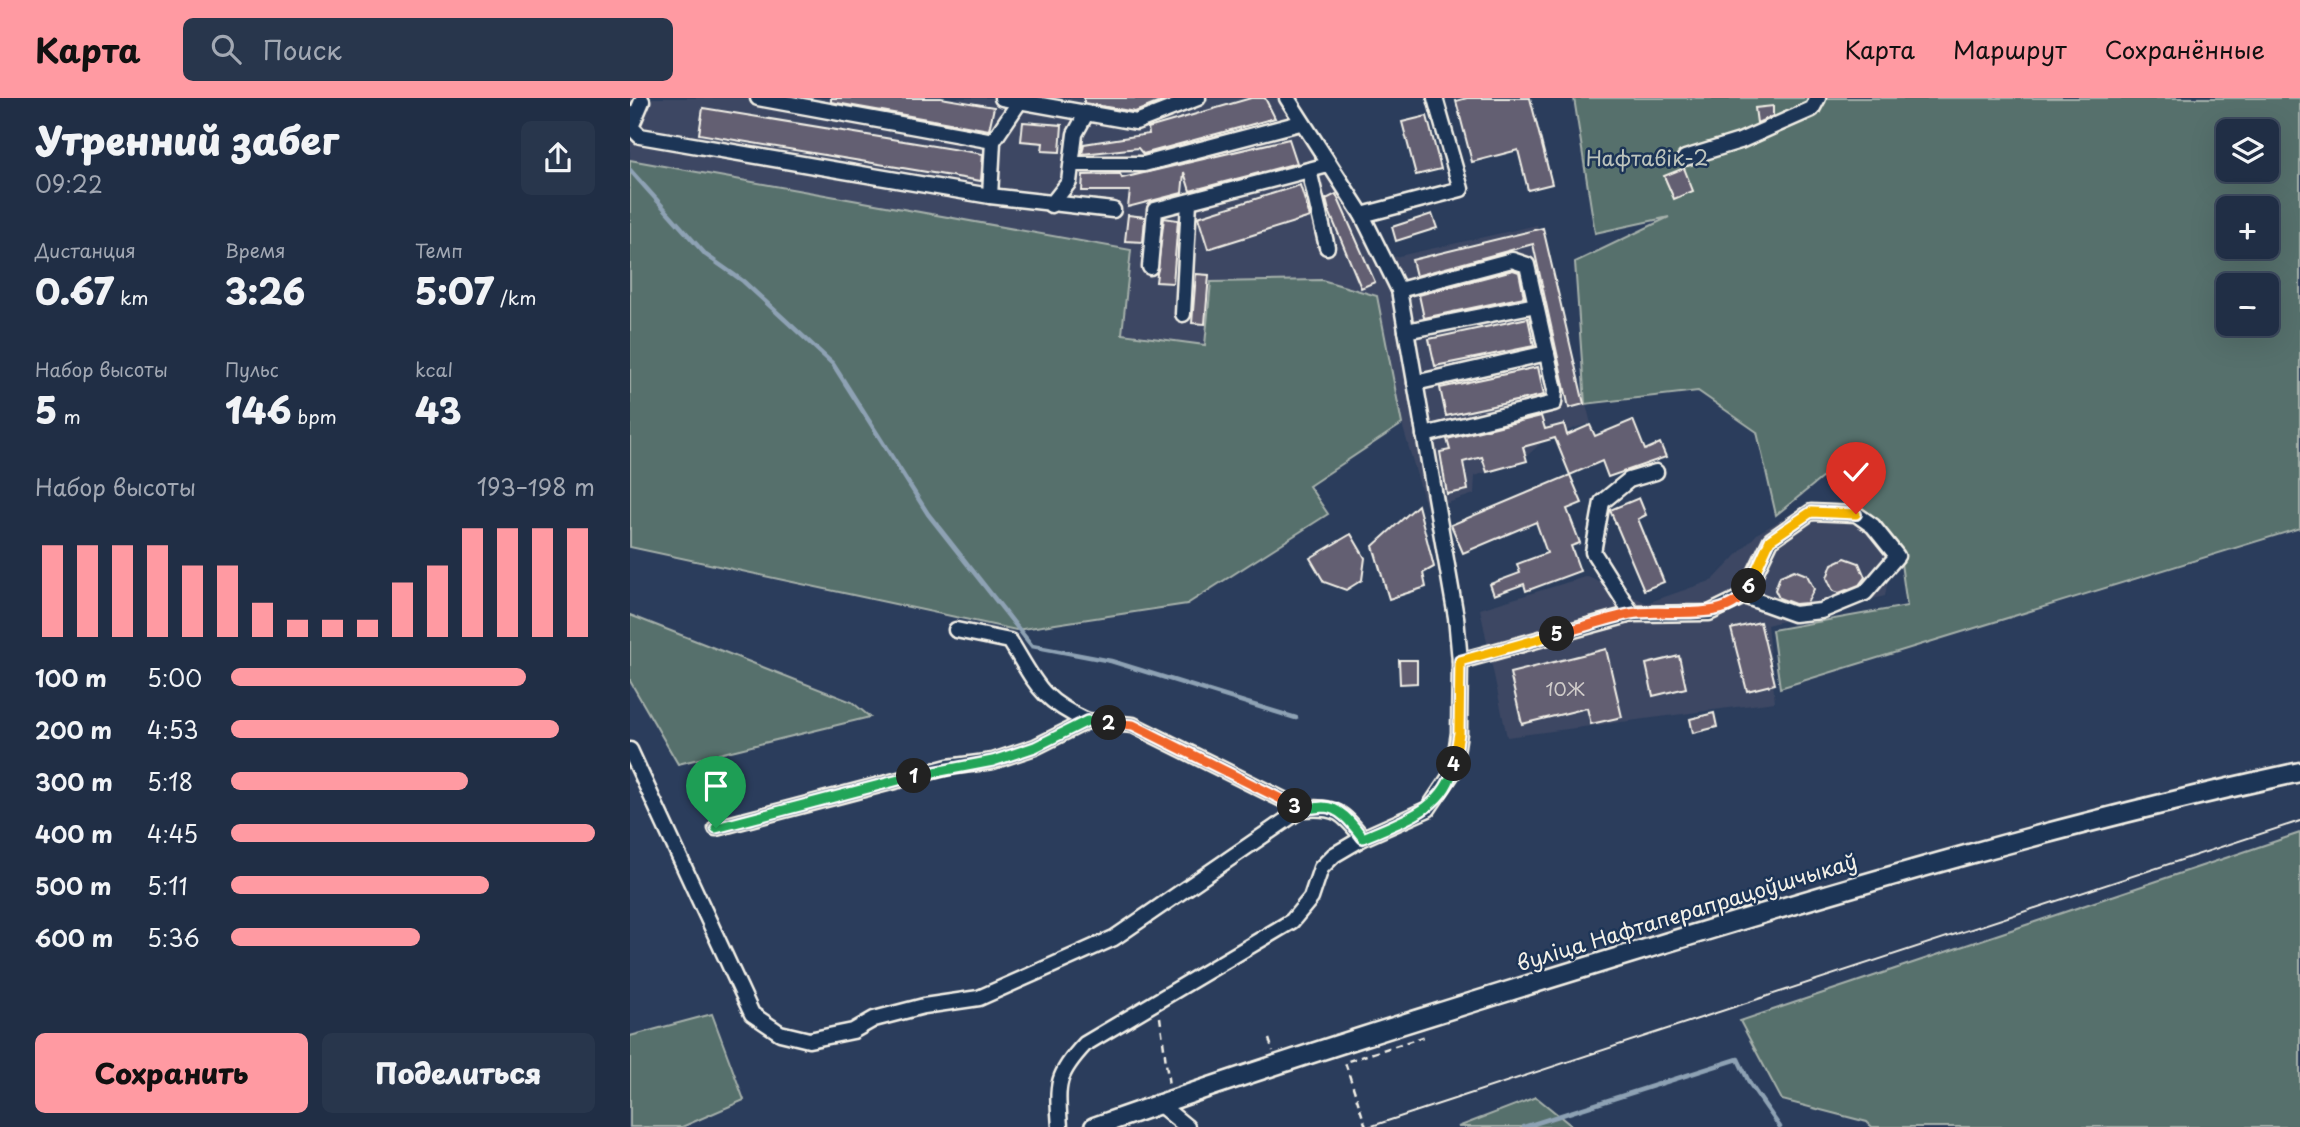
<!DOCTYPE html>
<html lang="ru">
<head>
<meta charset="utf-8">
<style>
  :root { --surface:#202e45; --page:#28364c; --text:#f1f3f6; --muted:#a2a8b3; --line:#3d4a5e; --accent:#ff9aa2 }
  body { margin:0; font-family:"Playpen Sans",sans-serif; background:var(--page); color:var(--text); height:100vh; display:flex; flex-direction:column; font-size:26px; white-space:nowrap }
  * { box-sizing:border-box; margin:0 }
  p { font-size:23px; color:var(--muted) }
  .icon { flex:none; width:38px; height:38px; fill:none; stroke:currentColor; stroke-width:2; stroke-linecap:round; stroke-linejoin:round }
  .map { position:relative; flex:1; overflow:hidden }
  .panel { display:flex; flex-direction:column; background:var(--surface); width:630px }
  .panel>* { flex:none }
  .tools { position:absolute; left:1586px; top:21px; display:grid; gap:14px }
  .tools a { display:grid; place-items:center; width:63px; height:63px; border-radius:10px; background:var(--surface); box-shadow:0 7px 28px #0002,0 0 0 2px var(--line); font-size:35px }
  .pin { position:absolute; display:grid; place-items:center; width:60px; height:60px; color:#fff; margin:-72px -30px; border-radius:50% 50% 50% 0; rotate:-45deg; box-shadow:0 0 7px #0007 }
  .pin .icon { rotate:45deg }
  .km { position:absolute; width:35px; height:35px; margin:-18px; border-radius:50%; background:#222; color:#fff; font-size:19px; line-height:35px; text-align:center }
  .round { display:grid; place-items:center; flex:none; width:74px; height:74px; border-radius:10px; background:var(--page) }
  .head { display:flex; align-items:center; justify-content:space-between; height:119px; padding:0 35px }
  h1 { font-size:38px; font-weight:800; line-height:52px }
  .metrics { display:grid; grid-template-columns:repeat(3,1fr); gap:10px; height:119px; padding:7px 35px }
  .metrics div { display:grid; align-content:center }
  .metrics b { font-size:35px; font-weight:800 }
  .metrics small { font-size:19px; font-weight:400 }
  .metrics p { font-size:19px }
  .chart { height:196px; padding:14px 35px }
  .chart p { display:flex; justify-content:space-between }
  .chart svg { width:100%; height:126px; margin-top:7px; stroke:var(--accent); stroke-width:6 }
  .primary-button { display:flex; gap:14px; margin-top:auto; padding:14px 35px }
  .primary-button a { flex:1; height:80px; border-radius:10px; background:var(--accent); color:#111; font-size:28px; font-weight:800; line-height:80px; text-align:center }
  .primary-button a+a { background:var(--page); color:var(--text) }
  ul { padding:0 35px; list-style:none; font-size:23px }
  li { display:grid; grid-template-columns:112px 84px 1fr; align-items:center; height:52px }
  li i { height:18px; border-radius:9px; background:var(--accent) }
  header { display:flex; align-items:center; gap:42px; box-sizing:border-box; height:98px; padding:0 35px; background:var(--accent); color:#111 }
  header strong { font-size:33px }
  nav { display:flex; gap:38px; margin-inline-start:auto; font-size:24px }
  .search { width:490px; height:63px; background:var(--page); display:flex; align-items:center; gap:18px; box-sizing:border-box; padding:0 24px; border-radius:10px; color:var(--muted); font-size:26px }
  main { display:flex; flex:1; min-height:0 }
  .map>svg:first-child { display:block }
</style>
</head>
<body>
<header>
<strong>Карта</strong>
<div class="search"><svg class="icon" aria-label="search" viewBox="0 0 24 24"><circle cx="10" cy="10" r="6"/><path d="M15 15l6 6"/></svg>Поиск</div>
<nav><a>Карта</a><a>Маршрут</a><a>Сохранённые</a></nav>
</header>
<main>
<section class="panel">
<div class="head"><div><h1>Утренний забег</h1><p>09:22</p></div><a class="round"><svg class="icon" aria-label="share" viewBox="0 0 24 24"><path d="M12 15V3M7 8l5-5 5 5M5 13v7h14v-7"/></svg></a></div>
<div class="metrics">
<div><p>Дистанция</p><b>0.67<small> km</small></b></div>
<div><p>Время</p><b>3:26</b></div>
<div><p>Темп</p><b>5:07<small> /km</small></b></div>
</div>
<div class="metrics">
<div><p>Набор высоты</p><b>5<small> m</small></b></div>
<div><p>Пульс</p><b>146<small> bpm</small></b></div>
<div><p>kcal</p><b>43</b></div>
</div>
<div class="chart"><p><span>Набор высоты</span>193–198 m</p>
<svg viewBox="0 0 160 44" preserveAspectRatio="none"><path d="M5 44V12M15 44V12M25 44V12M35 44V12M45 44V19M55 44V19M65 44V32M75 44V38M85 44V38M95 44V38M105 44V25M115 44V19M125 44V6M135 44V6M145 44V6M155 44V6"/></svg>
</div>
<ul>
<li><b>100 m</b>5:00<i style="width:81%"></i></li>
<li><b>200 m</b>4:53<i style="width:90%"></i></li>
<li><b>300 m</b>5:18<i style="width:65%"></i></li>
<li><b>400 m</b>4:45<i style="width:100%"></i></li>
<li><b>500 m</b>5:11<i style="width:71%"></i></li>
<li><b>600 m</b>5:36<i style="width:52%"></i></li>
</ul>
<div class="primary-button"><a>Сохранить</a><a>Поделиться</a></div>
</section>
<div class="map">
<svg width="1670" height="1029" viewBox="0 0 1670 1029">
  <rect width="100%" height="100%" fill="#2b3d5c"/>
  <filter id="ink" filterUnits="userSpaceOnUse"><feTurbulence type="fractalNoise" baseFrequency=".0143" numOctaves="2"/><feDisplacementMap in="SourceGraphic" scale="14" xChannelSelector="R" yChannelSelector="G"/><feConvolveMatrix kernelMatrix="1 2 1 2 8 2 1 2 1" color-interpolation-filters="sRGB"/></filter>
  <g filter="url(#ink)">
    <!-- built -->
    <g fill="#3c4763">
      <polygon points="0,0 658,0 726,93 760,160 907,127 961,325 918,339 891,363 845,378 844,396 797,412 772,326 747,198 581,185 575,247 491,236 501,152 0,62"/>
      <polygon points="1182,405 1229,423 1263,455 1255,498 1137,527 1145,604 877,639 850,511 958,478 1017,505 1083,482 1128,435"/>
    </g>
    <!-- green -->
    <g fill="#566f6c" stroke="#a5b0aa" stroke-width="2" fill-rule="evenodd">
      <path d="M944 0H1670V430L1150 590 1142 532 1277 508 1269 451 1193 379 1146 417 1127 334 1068 293 955 306 945 164 1039 119 965 135ZM1598 33H1636V72H1598ZM1598 110H1636V149H1598ZM1598 187H1636V226H1598Z"/>
      <polygon points="0,62 501,152 492,236 575,247 581,184 692,182 747,198 772,326 679,388 698,416 557,506 386,532 0,449"/>
      <polygon points="0,517 222,604 240,619 48,666 0,583"/>
      <polygon points="1670,735 1670,1029 1242,1029 1237,1024 1152,1002 1110,923"/>
      <polygon points="82,916 114,1002 52,1029 0,1029 0,938"/>
      <polygon points="906,999 943,1029 828,1029"/>
    </g>
    <g fill="none" stroke-linecap="round" stroke-linejoin="round">
      <!-- stream -->
      <g stroke="#8ea2b4" stroke-width="4.5">
        <polyline points="0,72 76,157 113,183 203,266 298,416 402,548 481,563 666,620"/>
        <polyline points="894,1029 1108,961 1120,986 1150,1029"/>
      </g>
    </g>
    <!-- building -->
    <g fill="#645f72" stroke="#f4f1e8" stroke-width="2">
      <polygon points="201,0 311,0 364,9 359,32 201,4"/>
      <polygon points="454,0 540,0 505,14 454,5"/>
      <polygon points="621,0 635,0 645,20 513,56 508,50 452,56 454,46 519,36 518,30"/>
      <polygon points="837,0 900,0 922,86 898,92 888,52 842,64 826,3"/>
      <polygon points="1143,8 1143,18 1127,25 1125,10"/>
      <polygon points="73,10 353,56 351,83 69,36"/>
      <polygon points="797,18 811,71 786,77 772,24"/>
      <polygon points="393,24 432,27 430,54 412,53 413,45 391,43"/>
      <polygon points="659,41 667,65 560,93 554,74 552,95 498,109 500,93 452,93 453,77 490,76 492,80"/>
      <polygon points="1054,70 1063,93 1044,101 1034,78"/>
      <polygon points="670,87 680,119 578,151 568,119"/>
      <polygon points="706,96 745,184 731,190 699,113 696,101"/>
      <polygon points="802,116 807,130 766,143 762,129"/>
      <polygon points="498,117 515,119 513,144 495,143"/>
      <polygon points="534,120 548,122 543,185 526,184"/>
      <polygon points="913,130 954,306 939,310 903,146 786,178 782,162"/>
      <polygon points="883,172 889,174 894,199 794,220 789,197"/>
      <polygon points="566,176 579,177 575,226 562,225"/>
      <polygon points="898,220 904,248 805,268 799,241"/>
      <polygon points="908,269 914,297 816,318 810,290"/>
      <polygon points="911,318 915,331 934,326 937,337 960,327 965,338 1003,322 1015,352 1030,345 1036,359 978,379 972,363 940,377 925,340 893,349 897,363 857,374 852,359 833,364 838,392 817,396 810,354 820,352 817,341"/>
      <polygon points="940,377 952,405 937,411 950,445 941,448 950,473 896,493 894,486 864,497 860,486 890,475 887,466 917,455 906,424 833,455 821,427"/>
      <polygon points="1009,400 1016,417 1008,421 1034,484 1014,492 980,412"/>
      <polygon points="788,407 804,469 793,475 796,489 759,501 743,448"/>
      <polygon points="721,436 735,460 732,482 716,492 694,484 680,460"/>
      <polygon points="1215,460 1229,465 1235,479 1229,487 1209,495 1203,493 1197,480 1202,466"/>
      <polygon points="1164,472 1177,477 1184,491 1177,505 1165,506 1149,500 1145,492 1150,478"/>
      <polygon points="1130,524 1145,586 1117,593 1101,531"/>
      <polygon points="976,551 992,619 961,626 957,610 892,626 880,575"/>
      <polygon points="1049,558 1056,590 1023,598 1016,566"/>
      <polygon points="769,562 787,562 787,585 770,586"/>
      <polygon points="1084,615 1087,629 1063,635 1060,621"/>
    </g>
    <g fill="none" stroke-linecap="round" stroke-linejoin="round">
      <!-- minor casing -->
      <g stroke="#f4f1e8" stroke-width="19">
        <g id="minor">
          <polyline points="128,0 363,43"/>
          <polyline points="372,0 506,24 568,0"/>
          <polyline points="12,3 1,29 10,38 360,98 483,112"/>
          <polyline points="1055,60 1110,43 1182,11 1188,0"/>
          <polyline points="443,66 514,66 670,25"/>
          <polyline points="679,72 697,149"/>
          <polyline points="360,98 363,43 390,3"/>
          <polyline points="421,107 439,84 445,36 456,16"/>
          <polyline points="732,117 831,91 805,0"/>
          <polyline points="520,169 525,112 698,67"/>
          <polyline points="769,192 882,162 897,167 925,292 924,305 794,337"/>
          <polyline points="553,216 559,104"/>
          <polyline points="776,233 906,207"/>
          <polyline points="785,285 917,255"/>
          <polyline points="1002,516 963,454 972,404 999,382 1026,374"/>
          <path d="M326 532 380 543C406 585 409 601 457 623"/>
          <polyline points="830,563 1002,516 1079,515 1114,498 1141,442 1181,414 1226,416 1243,428 1267,458 1235,495 1191,513 1164,516 1114,498"/>
          <path d="M0 652 122 916 150 935 179 942 223 933 244 921 294 908 349 900 484 840 672 711C706 708 712 714 733 740"/>
          <polyline points="86,730 318,669 363,663 405,649 457,623 503,627 672,711"/>
          <polyline points="529,1006 557,1029"/>
          <path d="M430 1029C427 987 425 978 455 946L662 823 681 800 691 770 704 757 733 740 798 711 823 674 829 635 830 563 826 519 769 192 732 117 657 0"/>
        </g>
      </g>
      <!-- major casing -->
      <g stroke="#f4f1e8" stroke-width="23">
        <path id="major" d="M464 1029C641 966 820 911 999 856 1221 788 1443 723 1670 674"/>
      </g>
      <!-- path -->
      <g stroke="#f4f1e8" stroke-width="2.5" stroke-dasharray="7 5" stroke-linecap="butt">
        <polyline points="530,919 539,988"/>
        <polyline points="639,941 643,953"/>
        <polyline points="736,1029 715,964 796,938"/>
      </g>
      <!-- minor -->
      <use href="#minor" stroke="#1d3557" stroke-width="14"/>
      <!-- major -->
      <use href="#major" stroke="#1d3557" stroke-width="18"/>
      <!-- tram -->
      <polyline stroke="#f4f1e8" stroke-width="2" points="739,1029 1670,723"/>
    </g>
  </g>
  <g fill="none" stroke-linecap="round" stroke-linejoin="round" filter="url(#ink)">
    <!-- split-1 casing -->
    <g stroke="#fff" stroke-width="14">
      <polyline id="split-1" points="86,730 284,678"/>
    </g>
    <!-- split-2 casing -->
    <g stroke="#fff" stroke-width="14">
      <polyline id="split-2" points="284,678 363,663 405,649 457,623 479,625"/>
    </g>
    <!-- split-3 casing -->
    <g stroke="#fff" stroke-width="14">
      <polyline id="split-3" points="479,625 503,627 665,708"/>
    </g>
    <!-- split-4 casing -->
    <g stroke="#fff" stroke-width="14">
      <path id="split-4" d="M665 708C675 712 683 710 693 709 711 709 723 727 733 740 769 724 817 711 824 666"/>
    </g>
    <!-- split-5 casing -->
    <g stroke="#fff" stroke-width="14">
      <polyline id="split-5" points="824,666 829,635 830,563 927,536"/>
    </g>
    <!-- split-6 casing -->
    <g stroke="#fff" stroke-width="14">
      <path id="split-6" d="M927 536C951 530 976 521 1000 516 1036 509 1100 528 1119 488"/>
    </g>
    <!-- split-7 casing -->
    <g stroke="#fff" stroke-width="14">
      <polyline id="split-7" points="1119,488 1140,442 1181,414 1226,416"/>
    </g>
    <!-- split-1 -->
    <use href="#split-1" stroke="#22a559" stroke-width="9"/>
    <!-- split-2 -->
    <use href="#split-2" stroke="#22a559" stroke-width="9"/>
    <!-- split-3 -->
    <use href="#split-3" stroke="#f0652b" stroke-width="9"/>
    <!-- split-4 -->
    <use href="#split-4" stroke="#22a559" stroke-width="9"/>
    <!-- split-5 -->
    <use href="#split-5" stroke="#f5b400" stroke-width="9"/>
    <!-- split-6 -->
    <use href="#split-6" stroke="#f0652b" stroke-width="9"/>
    <!-- split-7 -->
    <use href="#split-7" stroke="#f5b400" stroke-width="9"/>
  </g>
  <g text-anchor="middle" stroke-width="5" stroke-linejoin="round" paint-order="stroke">
    <!-- number labels -->
    <g font-size="18" fill="#d0ccca">
      <text x="935" y="598">10Ж</text>
    </g>
    <!-- park labels -->
    <g font-size="21" fill="#bdc4bd" stroke="#1d3557">
      <text x="1017" y="68">Нафтавік-2</text>
    </g>
    <!-- street labels -->
    <g font-size="21" fill="#f4f1e8" stroke="#1d3557">
      <text transform="translate(1057 815) rotate(-17)" y="7">вуліца Нафтаперапрацоўшчыкаў</text>
    </g>
  </g>
</svg>
<div class="tools">
<a><svg class="icon" aria-label="layers" viewBox="0 0 24 24"><path d="M12 4l9 5-9 5-9-5zM3 14l9 5 9-5"/></svg></a>
<a>+</a>
<a>−</a>
</div>
<div class="pin" style="left:86px;top:730px;background:#1e9e55"><svg class="icon" aria-label="arrive" viewBox="0 0 24 24"><path d="M6 21V4h12l-3 4 3 4H6"/></svg></div>
<div class="pin" style="left:1226px;top:416px;background:#d93025"><svg class="icon" aria-label="check" viewBox="0 0 24 24"><path d="M5 12l5 5 9-10"/></svg></div>
<b class="km" style="left:284px;top:678px">1</b>
<b class="km" style="left:479px;top:625px">2</b>
<b class="km" style="left:665px;top:708px">3</b>
<b class="km" style="left:824px;top:666px">4</b>
<b class="km" style="left:927px;top:536px">5</b>
<b class="km" style="left:1119px;top:488px">6</b>
</div>
</main>
</body>
</html>
